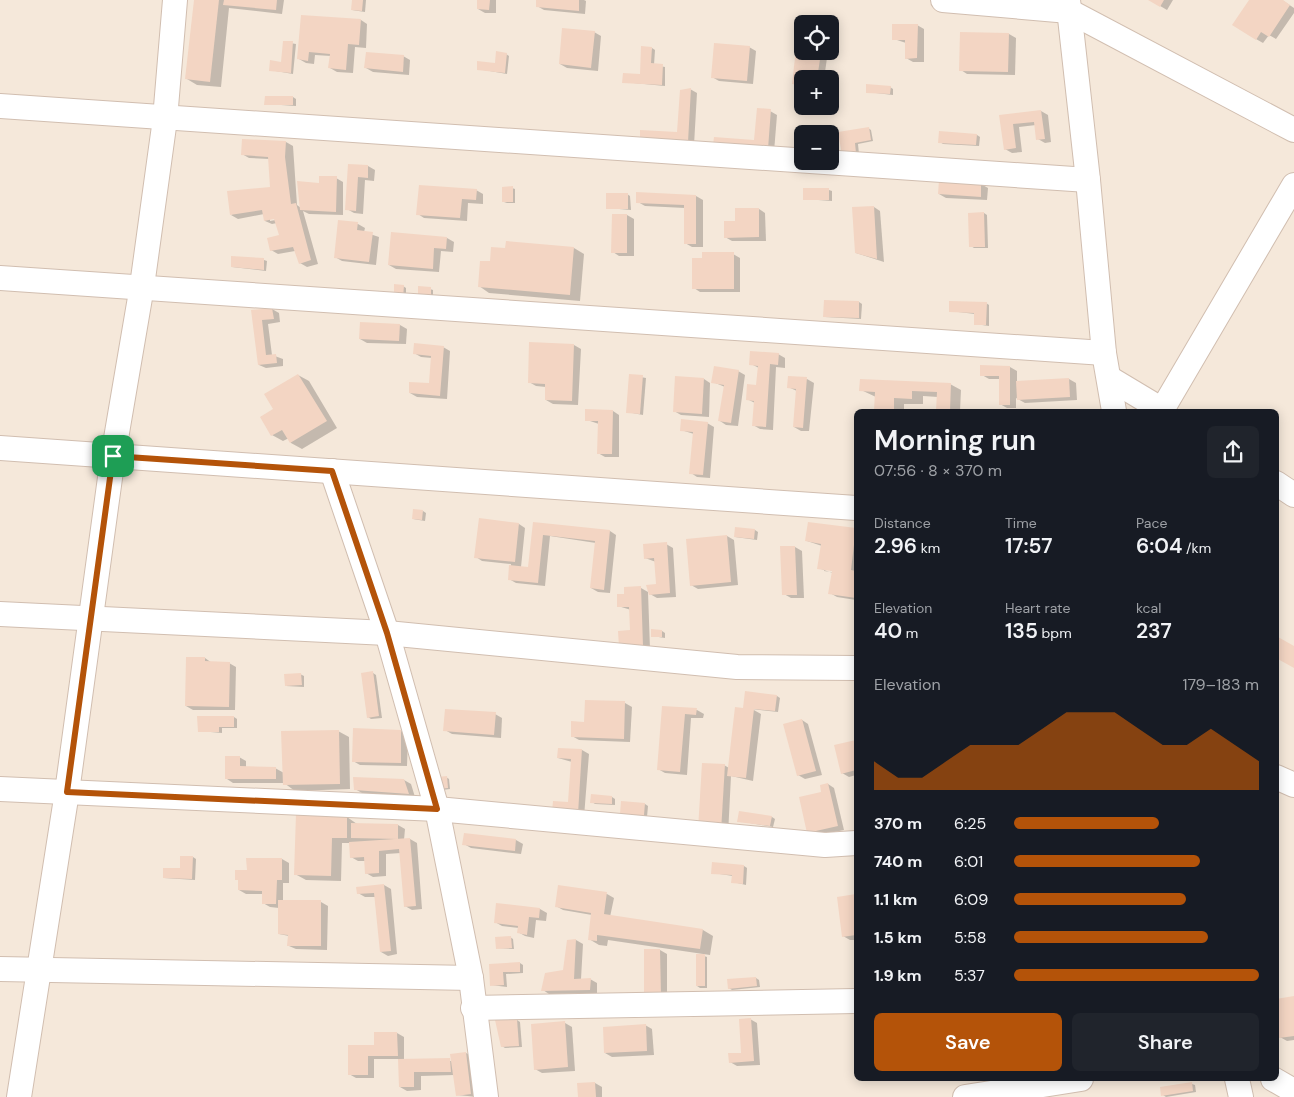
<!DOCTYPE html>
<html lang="en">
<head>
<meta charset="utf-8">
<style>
  :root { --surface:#171b24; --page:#20242c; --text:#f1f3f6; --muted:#9ea1a6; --accent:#b45309 }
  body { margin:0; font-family:"DM Sans",sans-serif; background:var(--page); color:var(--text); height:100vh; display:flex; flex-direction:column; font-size:19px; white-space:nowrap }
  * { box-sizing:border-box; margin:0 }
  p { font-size:16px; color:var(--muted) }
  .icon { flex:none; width:28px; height:28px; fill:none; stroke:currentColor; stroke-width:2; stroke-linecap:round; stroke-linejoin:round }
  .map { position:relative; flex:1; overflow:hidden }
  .details { position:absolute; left:854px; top:409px; width:425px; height:672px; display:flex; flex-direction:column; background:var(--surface); border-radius:8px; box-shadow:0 2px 12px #0003 }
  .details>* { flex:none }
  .fabs { position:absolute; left:794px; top:15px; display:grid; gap:10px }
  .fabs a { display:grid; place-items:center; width:45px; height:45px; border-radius:8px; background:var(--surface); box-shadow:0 2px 12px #0003; font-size:25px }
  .pin { position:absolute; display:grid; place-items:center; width:42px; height:42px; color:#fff; margin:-21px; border-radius:10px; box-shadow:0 2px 8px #0006 }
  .round { display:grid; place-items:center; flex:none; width:52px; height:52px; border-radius:8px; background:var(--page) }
  .headline { display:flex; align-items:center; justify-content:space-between; height:85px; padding:0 20px }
  h1 { font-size:28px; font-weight:600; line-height:38px }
  .metrics { display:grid; grid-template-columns:repeat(3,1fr); gap:8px; height:85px; padding:5px 20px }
  .metrics div { display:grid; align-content:center }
  .metrics b { font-size:21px; font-weight:600 }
  .metrics small { font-size:14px; font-weight:400 }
  .metrics p { font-size:14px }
  .chart { height:140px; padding:10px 20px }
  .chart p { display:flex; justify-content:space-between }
  .chart svg { width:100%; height:90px; margin-top:5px; fill:var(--accent); opacity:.7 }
  .primary-button { display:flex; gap:10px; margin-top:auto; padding:10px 20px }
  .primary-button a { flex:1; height:58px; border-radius:8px; background:var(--accent); color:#fff; font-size:20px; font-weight:600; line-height:58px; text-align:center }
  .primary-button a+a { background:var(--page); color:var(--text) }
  ul { padding:0 20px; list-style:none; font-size:16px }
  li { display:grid; grid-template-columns:80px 60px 1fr; align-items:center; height:38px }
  li i { height:12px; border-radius:6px; background:var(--accent) }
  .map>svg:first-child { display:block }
</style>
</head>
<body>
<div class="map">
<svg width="1294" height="1097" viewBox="0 0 1294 1097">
  <rect width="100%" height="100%" fill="#fdf6ec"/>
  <!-- residential -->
  <path fill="#f5e8da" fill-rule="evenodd" d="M0 0H1294V1097H0ZM802 24H830V51H802ZM802 79H830V106H802ZM802 134H830V161H802ZM856 411H1276V1079H856Z"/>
  <!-- shadow -->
  <g fill="#0003" fill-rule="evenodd">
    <polygon points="195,0 284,0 282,14 229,8 221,87 197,85 187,79"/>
    <polygon points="353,0 366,0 365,12 352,10"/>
    <polygon points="478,0 496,0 496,13 485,13 478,9"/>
    <polygon points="537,0 584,0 586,1 585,14 544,10 537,6"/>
    <polygon points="1150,0 1173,0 1167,10"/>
    <polygon points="1250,0 1282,0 1294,8 1294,13 1276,39 1269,35 1263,43 1256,39"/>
    <polygon points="302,17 361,20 367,24 366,48 355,47 353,73 337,72 330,68 331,56 315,55 314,64 306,63 299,59"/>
    <polygon points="917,25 924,29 924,62 913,62 906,58 906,43 894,39"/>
    <polygon points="594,32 601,36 598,71 567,68 560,64"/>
    <polygon points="1009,34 1016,38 1015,75 967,74 961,70"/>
    <polygon points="284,42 296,44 293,74 270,70 282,63"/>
    <polygon points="749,47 756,51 753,84 719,81 712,77"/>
    <polygon points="652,48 655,50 654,65 665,67 665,86 623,82 641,76"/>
    <polygon points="506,54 509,56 507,74 478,69 496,64"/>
    <polygon points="820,54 827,58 824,79 802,79 802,88 793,83"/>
    <polygon points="403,56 410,60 409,75 373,72 366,68"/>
    <polygon points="890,87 893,89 893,95 867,92"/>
    <polygon points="690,89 697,93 694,145 648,142 679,134"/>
    <polygon points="293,97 296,99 296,106 266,104"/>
    <polygon points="770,111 777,115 774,152 756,141"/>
    <polygon points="1041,111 1048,115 1051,142 1045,143 1038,139 1036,125 1019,127 1022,152 1012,153 1005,149 1001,116"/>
    <polygon points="868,128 871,130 873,141 858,144 859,154 843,154"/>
    <polygon points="941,132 977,135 980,137 979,146 943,144 940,142"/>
    <path d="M286 142 293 146 297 205 301 208 320 184 336 178 343 182V215L309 214 303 211 318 264 307 267 300 263 295 251 278 254 271 250 280 236 277 223 272 224 265 221 264 214 238 219 231 215 271 188 269 159 249 158 242 154ZM270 219H281L270 221Z"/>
    <polygon points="349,165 368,166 375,170 374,181 365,180 363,214 354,213 347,209"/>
    <polygon points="981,184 988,188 987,200 946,198 939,194"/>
    <polygon points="512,188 515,189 515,203 507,203 504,202"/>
    <polygon points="476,190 483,194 483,204 468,203 467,221 424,218 418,214"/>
    <polygon points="829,190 832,191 832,201 804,199"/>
    <polygon points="627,194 630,196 631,210 607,208"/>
    <polygon points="696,196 703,200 703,247 692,247 685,243 685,208 645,206 638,202"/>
    <polygon points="874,207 880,211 884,262 856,253"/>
    <polygon points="759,209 765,213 766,241 732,241 725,237 736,222"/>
    <polygon points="984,213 987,215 988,248 974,248 971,246"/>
    <polygon points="627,215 634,219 634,256 619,256 613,252 613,216"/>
    <polygon points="340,221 358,224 365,228 364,232 379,237 376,265 342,261 335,257"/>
    <polygon points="447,238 454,242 453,252 441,251 439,272 396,269 389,265"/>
    <polygon points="574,248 584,254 580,301 489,293 479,286 491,263"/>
    <polygon points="733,254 740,258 740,292 700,292 694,288 703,259"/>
    <polygon points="264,260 267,261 266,271 232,267"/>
    <polygon points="403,286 406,288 406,300 398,300"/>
    <polygon points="430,289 433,290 433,302 422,301"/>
    <polygon points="859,302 862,304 861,319 825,317"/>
    <polygon points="986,303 989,305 989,326 975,324 975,314 950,311"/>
    <polygon points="272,309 279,313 280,322 268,324 272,355 283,359 283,366 266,368 259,365 252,311"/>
    <polygon points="361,324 400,325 407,329 406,344 367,343 360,339"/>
    <polygon points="574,345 581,349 578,405 553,404 546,400 546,387 536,386 529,382"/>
    <polygon points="443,347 450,351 447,399 417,397 410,393 430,384 432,358 421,357 414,353"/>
    <polygon points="778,354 785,358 785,368 776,367 773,430 760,429 753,425 755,403 747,399 758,386 759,368 751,364"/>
    <polygon points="1010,367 1017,371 1017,382 1069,379 1076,383 1077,400 1025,403 1016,398 1016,408 1007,408 1000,404 1001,379 989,379 982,375"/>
    <polygon points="738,371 745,375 738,426 726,425 720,421 725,387 713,382"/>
    <polygon points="298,375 309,381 337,428 302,449 291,443 289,438 283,441 272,435 261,417 275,409"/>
    <polygon points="630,375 646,378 643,415 627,412"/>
    <polygon points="704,379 710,383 709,417 681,415 674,411"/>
    <polygon points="807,379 814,383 809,431 801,431 794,427 797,391 788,387"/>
    <polygon points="950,384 961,390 960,411 937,411 938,397 923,396 923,404 904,404 904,411 876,411 876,397 861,390"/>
    <polygon points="613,411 619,415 619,457 605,457 598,453 599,424 587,420"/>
    <polygon points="707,423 714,427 710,478 697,477 691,473 694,434 681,430"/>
    <polygon points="423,511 426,513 425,521 413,519"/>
    <polygon points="534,523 610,531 616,535 610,593 598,592 591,588 596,543 550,536 545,586 516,583 509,579 511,564 482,561 476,557 519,524 525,528 521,567 529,568"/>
    <path d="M809 523 856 529V600L837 597 830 593 833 573 818 568 822 546 807 541ZM824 568 838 573 824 571Z"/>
    <polygon points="755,530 758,532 757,540 735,537"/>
    <polygon points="727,536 734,540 738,585 698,589 691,585"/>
    <polygon points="666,544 673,548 676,597 657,598 650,594 657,585 656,562 645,558"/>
    <polygon points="795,547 802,551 804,598 791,598 784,594"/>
    <polygon points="641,588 648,592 650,649 627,650 631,631 631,610 618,606 625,595"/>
    <polygon points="662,631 665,633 665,638 652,636"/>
    <polygon points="205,658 212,663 229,663 236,667 235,710 193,710 186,706"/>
    <polygon points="373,673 376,675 382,718 371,719 368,717"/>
    <polygon points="300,674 304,676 304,687 286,686"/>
    <polygon points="777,696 780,698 778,712 752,709 761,714 753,781 731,776 728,835 706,834 724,765 729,768 749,710"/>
    <polygon points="625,703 632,707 630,742 579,740 572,736 585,723"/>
    <polygon points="663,707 697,710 704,714 703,718 691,718 687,775 665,773 658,769"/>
    <polygon points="495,714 502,718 501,738 452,734 445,730"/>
    <polygon points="234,717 237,719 237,728 222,728 222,733 199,731"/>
    <polygon points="802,720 808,724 822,775 805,779 798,775"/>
    <polygon points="354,730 401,731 408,735 407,766 360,765 353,761"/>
    <polygon points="338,731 349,737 350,789 295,791 284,783 233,783 227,779 239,757 246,761 246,768 275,768 284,773"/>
    <polygon points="856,741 856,775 849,777 842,773 836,746"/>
    <polygon points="559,749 582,750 589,754 584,817 569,803 572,762 558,758"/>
    <polygon points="446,777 449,779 450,789 442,790"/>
    <polygon points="404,780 411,784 415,797 362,793 355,789"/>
    <polygon points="828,784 834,788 844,830 815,836 808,832"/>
    <polygon points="592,795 612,797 615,799 615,805 595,804 592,802"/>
    <polygon points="645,804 648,806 646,828 622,813"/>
    <polygon points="347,817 357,824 398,825 405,829 404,840 410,839 417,843 422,909 412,910 405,906 401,853 386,854 386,876 373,877 366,873 365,861 358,861 351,857 351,843 342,843 341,881 306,880 295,874"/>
    <polygon points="772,817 775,819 773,827 739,821"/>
    <polygon points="516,840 523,844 521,854 471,848 464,844"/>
    <polygon points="193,857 196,859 195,880 164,878 182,869"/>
    <polygon points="248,859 282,859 289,863 289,883 283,883 283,902 321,902 328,906 327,950 296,949 289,946 289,936 279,934 279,908 270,907 263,903 263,894 246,894 239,890 240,881 236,879 248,871"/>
    <polygon points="744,866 747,868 746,885 733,882 733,876 713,873"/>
    <polygon points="384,885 391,889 397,954 388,956 381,952 375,897 365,897 358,893 358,888"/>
    <polygon points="559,886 607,894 614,898 610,917 703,930 713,936 710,955 608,940 607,946 599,945 589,939 592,915 563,910 556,906"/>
    <polygon points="856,895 856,940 850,940 843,936 838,898"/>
    <polygon points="497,904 540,909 547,913 546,921 536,920 534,938 525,936 518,932 519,928 502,926 495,922"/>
    <polygon points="510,937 513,939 514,949 497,948"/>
    <polygon points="576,940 583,944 581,979 590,979 597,983 597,993 549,994 543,990 564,971 568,941"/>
    <polygon points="660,950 667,954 667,999 645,995"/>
    <polygon points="704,956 707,957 707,988 700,988 697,986"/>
    <polygon points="520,963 523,965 523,973 506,974 507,987 491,985 490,965"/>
    <polygon points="756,978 759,980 760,987 732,990 729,988"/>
    <polygon points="1294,997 1294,1040 1287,1041 1280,1037 1276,1000"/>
    <polygon points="750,1019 757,1023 760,1065 737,1066 730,1062 743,1054"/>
    <polygon points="517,1020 520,1022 522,1047 505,1048 502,1046 496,1021"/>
    <polygon points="565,1023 572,1027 575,1071 542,1073 535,1069"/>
    <polygon points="645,1025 652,1029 654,1055 612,1057 605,1053"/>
    <polygon points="397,1033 404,1037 404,1060 452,1061 466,1053 473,1057 478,1097 457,1095 454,1075 421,1076 421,1090 407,1091 400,1087 399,1059 374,1059 374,1078 356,1078 349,1074 376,1046"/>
    <polygon points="963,1079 977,1079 966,1081"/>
    <polygon points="595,1083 602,1087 602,1097 574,1097 579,1097"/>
    <polygon points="1192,1084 1195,1085 1196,1092 1166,1097 1163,1095"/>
  </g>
  <!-- building -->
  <g fill="#f3d5c3">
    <polygon points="194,0 219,0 210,82 185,79"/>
    <polygon points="224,0 277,0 276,10 223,5"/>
    <polygon points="352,0 363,0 362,11 351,10"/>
    <polygon points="477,0 490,0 489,10 477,9"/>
    <polygon points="536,0 579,0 579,11 536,7"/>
    <polygon points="1148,0 1164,0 1160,7"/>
    <polygon points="1249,0 1283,0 1290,5 1269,37 1261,32 1256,40 1232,25"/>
    <polygon points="301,15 361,19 359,45 348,44 346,70 328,68 330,54 309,52 308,61 297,59"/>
    <polygon points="892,24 918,24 917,58 905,59 905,40 892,40"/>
    <polygon points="562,28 595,31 591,68 559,64"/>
    <polygon points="960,32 1009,33 1008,72 959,71"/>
    <polygon points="283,41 293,41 291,73 269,71 270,60 281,62"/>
    <polygon points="714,43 750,46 747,81 711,78"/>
    <polygon points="641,46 652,47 651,63 663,64 662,85 622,83 623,73 640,74"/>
    <polygon points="796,49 821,53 817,79 802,79 802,86 792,84"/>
    <polygon points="496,51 507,53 505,73 477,70 477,61 495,63"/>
    <polygon points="366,52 404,55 403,72 364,68"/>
    <polygon points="866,84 891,86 890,94 866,93"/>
    <polygon points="691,88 688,142 640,139 640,130 677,132 680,90"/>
    <polygon points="265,96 293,96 293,105 264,105"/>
    <polygon points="757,108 771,109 768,149 713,145 714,137 754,140"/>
    <polygon points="1041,110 1045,139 1036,140 1034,122 1013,124 1016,148 1004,150 999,115"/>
    <polygon points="869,127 871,140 855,143 856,153 842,155 838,132"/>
    <polygon points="939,131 977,134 976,145 938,143"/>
    <polygon points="242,139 286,141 285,157 291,204 296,203 311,260 299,264 293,247 270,251 267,238 279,235 274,219 264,221 262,210 230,215 227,191 270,187 268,157 241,155"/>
    <polygon points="348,164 368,165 368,178 358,177 356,211 345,210"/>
    <polygon points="319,176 337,176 336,212 300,210 297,181 319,183"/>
    <polygon points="939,180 981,182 981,197 938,194"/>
    <polygon points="419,185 477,189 476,200 462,199 460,218 416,215"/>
    <polygon points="513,186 513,202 502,202 502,187"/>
    <rect x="803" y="188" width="26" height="12"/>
    <polygon points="636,192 696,195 696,244 684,244 684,205 636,203"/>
    <rect x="606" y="193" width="22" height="16"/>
    <polygon points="874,206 877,259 855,253 852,207"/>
    <polygon points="735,208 759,208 759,237 724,238 724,221 735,221"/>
    <polygon points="984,212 985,247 969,247 968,213"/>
    <polygon points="612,214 627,214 627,253 611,253"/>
    <polygon points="338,220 358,222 357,230 373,232 369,262 334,258"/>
    <polygon points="391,232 447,237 446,249 434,248 433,269 388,265"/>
    <polygon points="506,241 574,247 570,295 478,287 480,261 490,261 491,247 505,248"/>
    <polygon points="702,252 734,252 734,289 692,289 692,258 702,258"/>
    <polygon points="231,256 264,258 264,270 231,267"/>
    <polygon points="394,284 404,285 403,299 394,299"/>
    <polygon points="418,286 431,287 431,301 418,300"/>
    <polygon points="824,300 859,301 859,318 823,317"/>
    <polygon points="949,301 987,302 986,325 974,325 974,313 949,312"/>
    <polygon points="272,308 274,319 262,320 266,355 276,354 277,363 258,365 251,310"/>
    <polygon points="360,322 400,324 399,341 359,339"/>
    <polygon points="529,342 574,344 572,401 545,400 545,384 528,383"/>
    <polygon points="414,343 444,346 440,396 409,393 409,382 429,383 431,356 413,354"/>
    <polygon points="750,351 779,353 778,365 770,364 766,427 752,426 754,401 746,400 747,384 756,385 758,366 749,365"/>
    <polygon points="980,365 1010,366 1010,405 999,405 999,376 980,376"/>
    <polygon points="714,366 739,370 731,423 718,421 724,385 711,383"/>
    <polygon points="298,374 327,421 290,443 282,430 271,436 260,417 273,409 264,394"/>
    <polygon points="629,374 643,375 640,414 626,413"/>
    <polygon points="675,376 704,378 702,414 673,412"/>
    <polygon points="788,376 807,377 803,428 793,427 796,389 787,388"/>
    <polygon points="1069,378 1070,397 1017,400 1016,381"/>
    <polygon points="860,379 951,383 950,411 936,411 937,392 912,391 912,399 894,398 894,411 874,411 875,392 859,391"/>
    <polygon points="585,409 613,410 612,454 597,454 598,421 585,421"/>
    <polygon points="681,419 708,422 703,475 689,474 693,432 680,431"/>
    <polygon points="413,509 423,510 422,520 412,519"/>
    <polygon points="479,518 519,523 515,562 474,558"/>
    <polygon points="533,522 610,530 604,590 590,588 595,541 543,535 538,583 508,580 509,565 528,567"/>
    <polygon points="808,522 856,528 851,570 856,571 856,598 828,594 832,571 817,569 821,544 805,541"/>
    <polygon points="735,527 755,529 754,539 734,537"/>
    <polygon points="727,535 731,582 690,586 686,539"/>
    <polygon points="667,542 670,593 649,595 646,585 656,584 654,558 644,559 643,544"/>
    <polygon points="780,546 795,546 797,595 782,595"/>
    <polygon points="641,586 643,646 619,647 618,631 630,630 629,607 617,607 617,594 624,594 624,587"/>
    <polygon points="651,629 662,630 662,637 651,637"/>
    <polygon points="1278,637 1294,646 1294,668 1276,658"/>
    <polygon points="186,657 205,657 205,661 230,662 229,707 185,706"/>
    <polygon points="373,671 379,716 367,718 361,673"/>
    <polygon points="301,673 302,685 285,686 284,674"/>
    <polygon points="745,691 777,695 775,711 754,709 746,778 727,776 735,707 743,708"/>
    <polygon points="585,700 625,701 624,739 571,737 571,721 584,722"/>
    <polygon points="662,706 697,708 696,715 685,714 680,772 657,770"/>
    <polygon points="445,709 496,712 494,735 443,731"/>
    <polygon points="197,716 234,716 234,727 219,727 219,732 198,732"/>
    <polygon points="802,719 816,771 797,776 783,724"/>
    <polygon points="353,728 401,730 401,763 352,762"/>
    <polygon points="339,730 340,784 283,785 281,731"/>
    <polygon points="856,740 856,770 841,774 834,745"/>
    <polygon points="558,748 582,749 578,814 552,812 553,801 568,802 571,759 557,758"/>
    <polygon points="225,756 240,756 240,766 276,767 276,779 225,779"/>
    <polygon points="702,763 725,764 721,832 698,830"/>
    <polygon points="447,776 448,788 438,789 437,777"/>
    <polygon points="353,777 404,779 409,794 354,790"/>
    <polygon points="828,783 838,826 807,833 799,797 821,792 820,785"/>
    <polygon points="591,794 612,796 612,804 590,803"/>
    <polygon points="621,801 645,803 643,827 631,826 632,815 620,814"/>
    <polygon points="739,811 772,816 770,826 737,822"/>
    <polygon points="296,814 347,816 347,838 332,838 331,876 294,875"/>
    <polygon points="351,823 398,824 398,839 351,838"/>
    <polygon points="464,833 516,839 515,851 462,845"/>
    <polygon points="410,838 416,906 404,907 399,849 379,851 379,873 365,874 364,857 350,858 349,842"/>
    <polygon points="180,856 193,856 192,879 163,878 163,868 180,868"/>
    <polygon points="246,858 282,858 282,880 277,880 276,904 262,904 262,891 238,890 238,880 235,880 235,870 247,870"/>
    <polygon points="712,862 744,865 743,884 731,883 732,875 711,874"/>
    <polygon points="384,884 391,951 380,952 374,893 357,894 356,887"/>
    <polygon points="558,885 607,892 604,914 703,929 700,949 597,935 597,941 588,940 591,913 555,907"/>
    <polygon points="856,894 856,935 842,937 837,897"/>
    <polygon points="278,900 321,900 321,946 287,946 288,935 278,934"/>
    <polygon points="496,903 540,908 539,918 529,917 527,935 517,933 518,926 494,923"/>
    <polygon points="511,936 512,948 496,949 495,937"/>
    <polygon points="576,939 574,979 591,978 590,990 541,991 545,973 563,970 567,940"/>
    <polygon points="644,949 660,949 661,996 644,996"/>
    <rect x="696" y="954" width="9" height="32"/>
    <polygon points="520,962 520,972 503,972 504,985 490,986 489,964"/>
    <polygon points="756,977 757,986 728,989 727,979"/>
    <polygon points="1294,996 1294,1036 1279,1038 1276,999"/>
    <polygon points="751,1018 754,1061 729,1063 728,1053 741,1053 739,1019"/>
    <polygon points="517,1019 519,1046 501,1047 495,1020"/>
    <polygon points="565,1021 568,1067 534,1070 531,1024"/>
    <polygon points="646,1024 647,1051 604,1053 603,1027"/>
    <polygon points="374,1032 397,1032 398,1056 368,1056 368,1075 348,1075 348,1045 374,1045"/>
    <polygon points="466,1052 471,1094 456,1096 450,1054"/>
    <polygon points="450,1058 451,1072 414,1072 414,1087 399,1087 398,1059"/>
    <polygon points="595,1082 596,1097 578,1097 577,1083"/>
    <polygon points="1192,1082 1193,1091 1161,1096 1160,1087"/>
  </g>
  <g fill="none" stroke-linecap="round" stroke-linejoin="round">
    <!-- street casing -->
    <g stroke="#d1beb0" stroke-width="26">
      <g id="street">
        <polyline points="943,0 1069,11 1294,130"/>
        <polyline points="1068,0 1088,180 1104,353 1114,411"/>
        <polyline points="0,106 1088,180"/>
        <polyline points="0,278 1104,353"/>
        <polyline points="1109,378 1164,411"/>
        <polyline points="1162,410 1294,185"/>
        <polyline points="0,448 856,508"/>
        <polyline points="332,471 387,633 437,809 471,978 486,1097"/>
        <polyline points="1276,483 1294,495"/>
        <polyline points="0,614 387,633 737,667 856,668"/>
        <polyline points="1276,777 1294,785"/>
        <polyline points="0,789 437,809 825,845 856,843"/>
        <polyline points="0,969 471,978"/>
        <polyline points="473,1008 856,1001"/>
        <polyline points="1237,1079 1241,1097"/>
        <polyline points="1273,1079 1294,1091"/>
        <polyline points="19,1097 67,792 113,456 142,286 165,119 175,0"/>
        <polyline points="965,1097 1081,1079"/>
      </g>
    </g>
    <!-- street -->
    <use href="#street" stroke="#fff" stroke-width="24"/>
  </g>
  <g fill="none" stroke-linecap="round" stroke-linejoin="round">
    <!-- route casing -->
    <g stroke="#fff" stroke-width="10">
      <polygon id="route" points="113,456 332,471 387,633 437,809 67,792"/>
    </g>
    <!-- route -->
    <use href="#route" stroke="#b45309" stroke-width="6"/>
  </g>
</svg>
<div class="fabs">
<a><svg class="icon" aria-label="locate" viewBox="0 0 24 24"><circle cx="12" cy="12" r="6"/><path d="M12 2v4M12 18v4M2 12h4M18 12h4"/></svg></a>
<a>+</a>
<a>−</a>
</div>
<div class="pin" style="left:113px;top:456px;background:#1e9e55"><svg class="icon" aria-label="arrive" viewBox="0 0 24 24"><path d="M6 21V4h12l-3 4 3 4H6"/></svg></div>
<section class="details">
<div class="headline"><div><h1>Morning run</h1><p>07:56 · 8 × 370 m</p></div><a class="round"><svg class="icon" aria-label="share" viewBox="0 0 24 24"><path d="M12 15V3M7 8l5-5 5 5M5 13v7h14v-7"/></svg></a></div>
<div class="metrics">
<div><p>Distance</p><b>2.96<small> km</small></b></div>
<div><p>Time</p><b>17:57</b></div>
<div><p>Pace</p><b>6:04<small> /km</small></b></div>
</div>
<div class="metrics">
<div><p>Elevation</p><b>40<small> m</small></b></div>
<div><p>Heart rate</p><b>135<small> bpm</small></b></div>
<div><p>kcal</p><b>237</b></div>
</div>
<div class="chart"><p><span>Elevation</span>179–183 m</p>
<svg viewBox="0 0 160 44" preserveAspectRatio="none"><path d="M0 44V30L10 38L20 38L30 30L40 22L50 22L60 22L70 14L80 6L90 6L100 6L110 14L120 22L130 22L140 14L150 22L160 30V44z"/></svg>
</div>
<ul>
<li><b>370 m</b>6:25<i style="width:59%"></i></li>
<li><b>740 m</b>6:01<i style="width:76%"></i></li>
<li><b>1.1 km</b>6:09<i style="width:70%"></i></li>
<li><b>1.5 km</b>5:58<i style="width:79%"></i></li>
<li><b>1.9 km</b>5:37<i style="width:100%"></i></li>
</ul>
<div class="primary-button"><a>Save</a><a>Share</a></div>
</section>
</div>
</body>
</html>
